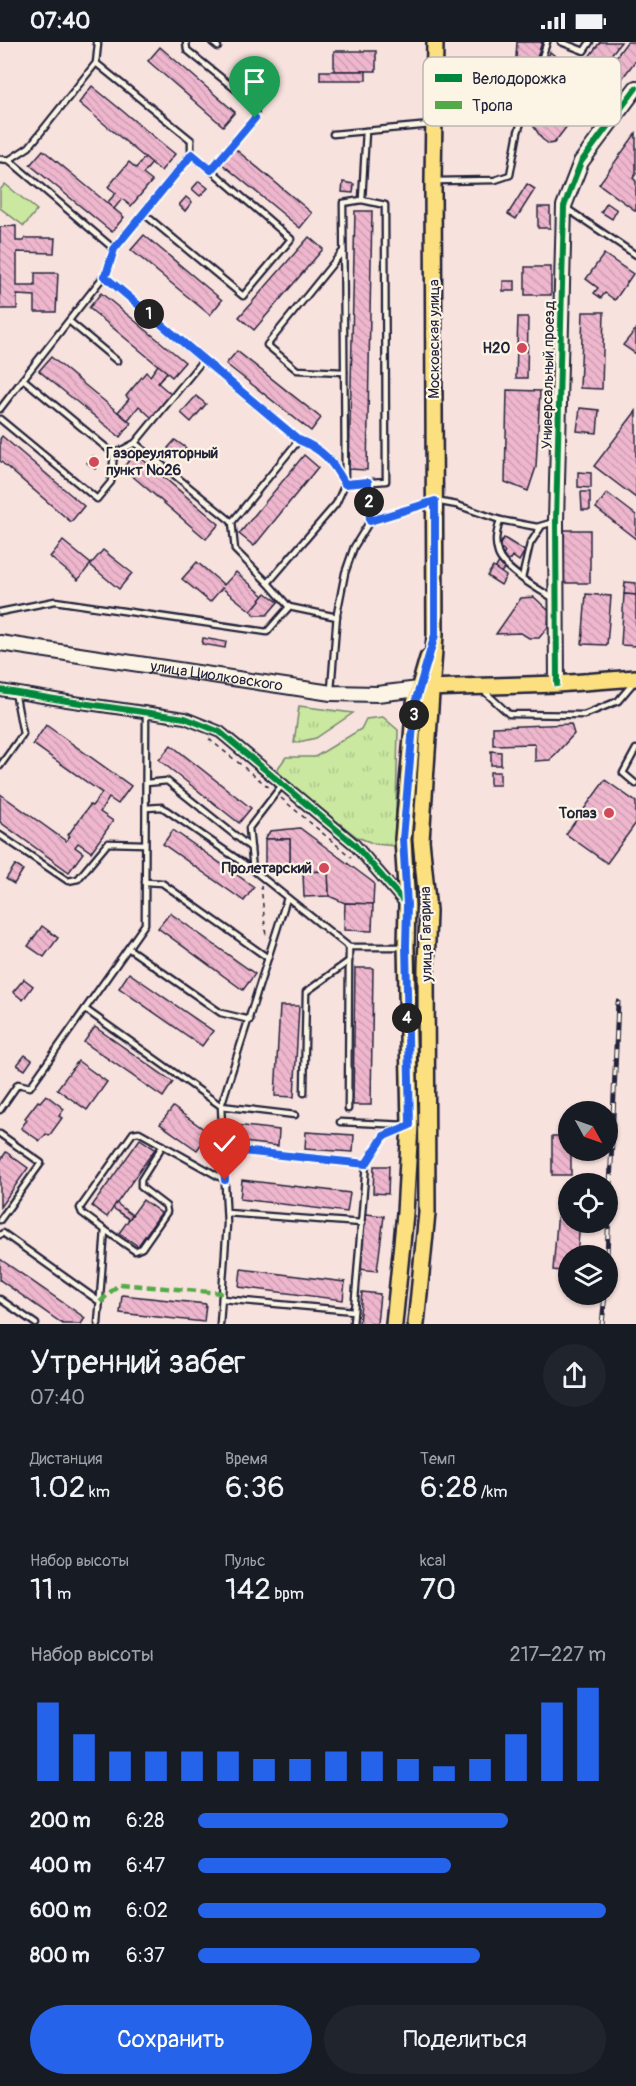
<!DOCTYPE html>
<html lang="ru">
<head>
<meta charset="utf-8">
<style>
  :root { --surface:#171b24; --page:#20242c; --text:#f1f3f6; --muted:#9ea1a6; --accent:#2563eb }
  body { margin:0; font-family:Pangolin,sans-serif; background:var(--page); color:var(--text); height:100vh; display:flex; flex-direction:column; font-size:22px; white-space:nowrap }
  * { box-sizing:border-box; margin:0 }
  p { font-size:20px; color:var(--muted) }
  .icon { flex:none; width:33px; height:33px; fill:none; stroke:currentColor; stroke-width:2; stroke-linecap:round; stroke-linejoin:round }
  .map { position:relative; height:1282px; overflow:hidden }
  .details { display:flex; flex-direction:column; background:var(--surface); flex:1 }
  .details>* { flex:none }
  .needle { width:39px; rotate:130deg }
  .tools { position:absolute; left:558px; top:1059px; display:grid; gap:12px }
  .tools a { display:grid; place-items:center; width:60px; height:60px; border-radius:50%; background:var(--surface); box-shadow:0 2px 4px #0004; font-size:30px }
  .pin { position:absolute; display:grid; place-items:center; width:51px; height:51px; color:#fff; margin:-62px -26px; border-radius:50% 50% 50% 0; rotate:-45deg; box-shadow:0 0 6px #0007 }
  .pin .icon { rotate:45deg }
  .km { position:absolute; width:30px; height:30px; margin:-15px; border-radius:50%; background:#222; color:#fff; font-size:16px; line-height:30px; text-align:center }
  .round { display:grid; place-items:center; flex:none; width:63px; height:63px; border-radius:32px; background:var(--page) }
  .head { display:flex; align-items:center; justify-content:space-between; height:102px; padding:0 30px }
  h1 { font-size:33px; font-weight:600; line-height:45px }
  .stats { display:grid; grid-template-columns:repeat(3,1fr); gap:9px; height:102px; padding:6px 30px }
  .stats div { display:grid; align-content:center }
  .stats b { font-size:30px; font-weight:600 }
  .stats small { font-size:16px; font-weight:400 }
  .stats p { font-size:16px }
  .chart { height:168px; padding:12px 30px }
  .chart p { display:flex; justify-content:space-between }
  .chart svg { width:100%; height:108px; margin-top:6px; stroke:var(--accent); stroke-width:6 }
  .primary-button { display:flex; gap:12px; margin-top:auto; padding:12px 30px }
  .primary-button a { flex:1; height:69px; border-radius:36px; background:var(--accent); color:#fff; font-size:24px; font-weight:600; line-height:69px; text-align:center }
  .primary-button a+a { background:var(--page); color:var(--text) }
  ul { padding:0 30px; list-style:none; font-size:20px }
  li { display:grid; grid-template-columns:96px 72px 1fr; align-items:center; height:45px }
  li i { height:15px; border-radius:8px; background:var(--accent) }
  .status { display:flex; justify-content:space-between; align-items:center; height:42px; padding:0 30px; background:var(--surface); direction:ltr }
  .status svg { height:16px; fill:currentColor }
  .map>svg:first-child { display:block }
</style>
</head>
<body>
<div class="status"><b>07:40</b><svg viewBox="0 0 49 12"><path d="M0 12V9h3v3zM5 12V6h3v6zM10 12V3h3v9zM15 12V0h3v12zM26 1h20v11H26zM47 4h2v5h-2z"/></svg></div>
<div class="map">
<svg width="636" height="1282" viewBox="0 0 636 1282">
  <defs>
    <pattern id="grass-tufts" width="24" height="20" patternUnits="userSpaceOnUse" patternTransform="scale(1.5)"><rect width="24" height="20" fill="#cae8a0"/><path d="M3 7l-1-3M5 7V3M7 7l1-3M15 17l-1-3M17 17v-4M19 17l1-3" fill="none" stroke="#adc78b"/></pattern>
    <pattern id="building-back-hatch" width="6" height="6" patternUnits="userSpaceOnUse" patternTransform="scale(1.5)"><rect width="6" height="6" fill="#efb7ce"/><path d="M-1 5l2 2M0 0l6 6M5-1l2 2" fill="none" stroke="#cd9db2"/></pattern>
  </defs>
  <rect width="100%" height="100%" fill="#f8e2de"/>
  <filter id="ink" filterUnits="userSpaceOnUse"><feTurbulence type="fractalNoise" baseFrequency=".0167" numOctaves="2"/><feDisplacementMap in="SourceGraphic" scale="12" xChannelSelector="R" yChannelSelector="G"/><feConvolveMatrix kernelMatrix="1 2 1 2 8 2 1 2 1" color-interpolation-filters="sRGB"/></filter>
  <g filter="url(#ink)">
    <!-- grass -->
    <g fill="url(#grass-tufts)" stroke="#76856e" stroke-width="1.5">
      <polygon points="299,664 353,671 316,696 294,701"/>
      <polygon points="383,675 398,688 395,804 375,802 357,795 279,734 278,726 286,715 315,715 361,687 366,677"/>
    </g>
    <!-- park -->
    <polygon fill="#cae8a0" stroke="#76856e" stroke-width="1.5" points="5,142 37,168 24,184 0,166 0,148"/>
    <!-- building -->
    <g fill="url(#building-back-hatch)" stroke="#22223b" stroke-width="1.5">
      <polygon points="517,0 542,0 522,63 513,61"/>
      <polygon points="600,0 621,0 578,55 584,62 554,101 549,102 542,97 528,76 550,10 577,31"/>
      <polygon points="627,0 636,0 636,18 600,66 586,55"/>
      <polygon points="160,5 235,70 223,84 148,19"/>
      <rect x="334" y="9" width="42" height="20"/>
      <rect x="320" y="29" width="46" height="9"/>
      <polygon points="92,44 175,112 161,129 79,61"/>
      <polygon points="636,91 636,132 633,136 636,139 636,169 599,142"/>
      <polygon points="234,106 312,171 300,186 221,121"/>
      <polygon points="43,108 124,175 112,190 30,123"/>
      <polygon points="145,115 152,121 143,132 152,139 131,164 122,157 114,167 107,161 116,151 108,145 129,120 136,126"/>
      <polygon points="199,139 208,146 200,154 192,147"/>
      <polygon points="343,140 354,142 353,151 342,150"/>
      <polygon points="527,142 535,147 516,177 508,172"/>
      <polygon points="186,155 192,160 185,169 179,163"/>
      <polygon points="607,161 617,168 612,177 601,170"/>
      <rect x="538" y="165" width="12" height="21"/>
      <polygon points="355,169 372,169 367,428 349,427"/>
      <polygon points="16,184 16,199 24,199 25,196 55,196 54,211 17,210 17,244 35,244 35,231 58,231 56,270 35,270 35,254 17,253 17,267 0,267 0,185"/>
      <polygon points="144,193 222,258 210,273 131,208"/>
      <polygon points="309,195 323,207 254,288 239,275"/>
      <polygon points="604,212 633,232 615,258 605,251 601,256 594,251 598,246 586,237"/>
      <rect x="525" y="225" width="26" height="28"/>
      <rect x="503" y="239" width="12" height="10"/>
      <polygon points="101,251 185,320 172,335 89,266"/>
      <polygon points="583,270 604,270 602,347 580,346"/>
      <polygon points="518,275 528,275 527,336 516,336"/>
      <polygon points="636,287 636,312 623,303"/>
      <polygon points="237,309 321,376 311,389 226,322"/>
      <polygon points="51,315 131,381 120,395 39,329"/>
      <polygon points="158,323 167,330 158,341 172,353 152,376 139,364 128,378 118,370 129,357 126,354 146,330 150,334"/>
      <polygon points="507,348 540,349 536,425 528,449 505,440"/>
      <polygon points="196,354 206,362 191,380 181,371"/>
      <polygon points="580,366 599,368 597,391 577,389"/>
      <polygon points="636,369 636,456 594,424"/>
      <polygon points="2,394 84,464 71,480 0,419 0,397"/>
      <polygon points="175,398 186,406 179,415 168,406"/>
      <polygon points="135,411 219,482 206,497 123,426"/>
      <polygon points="304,413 318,425 254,504 239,492"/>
      <polygon points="93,414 100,420 95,427 87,421"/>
      <polygon points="578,430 591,431 591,446 578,445"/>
      <polygon points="581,450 590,450 590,468 582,468"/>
      <polygon points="607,451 636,473 636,497 596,466"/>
      <rect x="563" y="488" width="27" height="53"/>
      <polygon points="504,496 525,509 519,519 512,514 501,531 495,527 505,510 498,505"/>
      <polygon points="63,499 91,522 103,508 132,531 119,547 90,523 78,538 50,515"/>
      <polygon points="197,520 224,543 236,530 264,554 251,569 222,546 210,560 182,537"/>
      <polygon points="493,525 506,534 501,543 487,534"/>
      <polygon points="625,540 636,541 636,553 624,552"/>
      <polygon points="266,551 278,560 267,573 255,573 251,569"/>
      <polygon points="586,552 611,554 607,603 582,602"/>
      <polygon points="624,552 636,553 636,604 621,603"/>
      <polygon points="534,555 549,569 548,585 539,596 529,596 521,591 496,592 521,556"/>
      <polygon points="203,596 226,600 225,606 202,602"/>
      <polygon points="571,682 574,692 550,718 535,719 535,702 493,703 493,685"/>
      <polygon points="46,683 131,744 118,762 109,756 100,770 113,779 91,810 78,801 75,805 83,811 69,830 0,780 0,752 66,799 70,794 68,793 90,763 92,764 102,751 33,702"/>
      <polygon points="171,703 251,766 239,781 159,718"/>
      <polygon points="491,709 501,710 501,723 491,723"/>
      <rect x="490" y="730" width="10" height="13"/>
      <polygon points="605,738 636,760 636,781 607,821 566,792"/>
      <polygon points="300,786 374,841 373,862 345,861 329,854 328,829 303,830 290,823 290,797 265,797 270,789"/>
      <polygon points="173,788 254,845 244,859 163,802"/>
      <rect x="265" y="797" width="25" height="26"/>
      <polygon points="15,823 23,828 14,842 6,837"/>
      <polygon points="328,829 329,854 304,855 303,830"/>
      <polygon points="345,861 373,862 372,889 344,888"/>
      <polygon points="170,871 255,932 243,948 158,886"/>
      <polygon points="42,884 58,896 44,915 28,904"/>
      <polygon points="355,926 373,926 371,1063 353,1063"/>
      <polygon points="129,931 213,989 202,1004 119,946"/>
      <polygon points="24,937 33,944 23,958 13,950"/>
      <polygon points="280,964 299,964 294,1055 275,1054"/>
      <polygon points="95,985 173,1040 163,1055 84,1000"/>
      <polygon points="25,1013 32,1018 25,1028 17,1023"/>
      <polygon points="78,1019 107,1040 87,1068 57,1047"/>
      <polygon points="46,1053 64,1067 59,1074 62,1076 49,1094 46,1092 40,1099 21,1086 27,1078 25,1076 38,1059 40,1060"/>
      <polygon points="173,1065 209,1091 197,1108 160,1082"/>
      <polygon points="227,1082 279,1088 278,1104 225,1098"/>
      <polygon points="306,1090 354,1093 353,1110 305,1107"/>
      <polygon points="552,1094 568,1094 568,1108 571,1108 571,1133 552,1133"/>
      <polygon points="140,1097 155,1107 107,1175 92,1164"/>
      <polygon points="6,1110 28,1126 0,1165 0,1119"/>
      <polygon points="374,1124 389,1124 388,1152 373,1151"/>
      <polygon points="242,1138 350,1151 347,1170 240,1157"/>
      <polygon points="559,1157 568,1158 568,1180 580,1180 577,1214 568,1214 568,1230 553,1228"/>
      <polygon points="143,1158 161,1171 138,1204 119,1191"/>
      <polygon points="116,1161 132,1173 129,1177 113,1166"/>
      <polygon points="366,1172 384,1174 377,1229 359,1227"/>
      <polygon points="0,1217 85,1276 81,1282 63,1282 0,1238"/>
      <polygon points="241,1227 345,1240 343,1258 239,1245"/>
      <polygon points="362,1250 380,1252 377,1282 359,1282"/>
      <polygon points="122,1253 206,1262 204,1280 120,1271"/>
    </g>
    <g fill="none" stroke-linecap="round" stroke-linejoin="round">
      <!-- lane casing -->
      <g stroke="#22223b" stroke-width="9">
        <g id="lane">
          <polyline points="212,0 218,5"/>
          <polyline points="561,0 584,9 590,0"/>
          <polyline points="96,21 191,98 191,112"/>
          <polyline points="333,92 366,89"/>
          <polyline points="0,117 9,118 29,105 96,21 98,2 96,0"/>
          <polyline points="9,118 114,207 107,230 23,337"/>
          <polyline points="436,139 495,138 510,133 518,90 547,0"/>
          <polyline points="362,158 366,89 431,83"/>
          <polyline points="566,166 636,213"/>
          <polyline points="143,171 243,254 291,197 211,128"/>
          <polyline points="114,207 191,112 211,128 255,76 256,64 187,8 186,0"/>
          <polyline points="343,209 267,303 297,328 344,330"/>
          <polyline points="69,279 117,319"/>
          <polyline points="0,367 23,337 114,412 135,401 203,318 104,234"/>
          <polyline points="0,377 97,457 111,440 114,412"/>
          <path d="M299 398C322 407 332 418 344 439"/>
          <polyline points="135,401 232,480 299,398 203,318"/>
          <polyline points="370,479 435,459 457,463 500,478"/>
          <polyline points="232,480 235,508 268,541"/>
          <polyline points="522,536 530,502 541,485"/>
          <path d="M553 556C539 548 502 526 498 511 494 499 497 489 500 478L537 485 554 480"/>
          <polyline points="289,565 268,541 336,462 345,442 343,161 362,158 385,163 386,439 345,442"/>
          <polyline points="0,570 55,559 267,590 289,565 337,575"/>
          <polyline points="331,648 337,572 345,531 354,505 370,479 368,440"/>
          <polyline points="483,648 509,672 584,673 618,659 634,640"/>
          <polyline points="636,707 623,731 636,742"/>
          <polyline points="0,724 23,692 15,650"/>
          <polyline points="146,741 167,739 251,806"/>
          <polyline points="282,743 249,786 253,828 349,905 403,905"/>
          <polyline points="146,766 162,765 253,828"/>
          <polyline points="0,793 68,839 78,837 108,801 145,802"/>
          <polyline points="145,840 162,841 268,916"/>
          <polyline points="287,856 221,1064 295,1073"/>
          <polyline points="128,906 221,971 250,978"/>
          <polyline points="85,967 221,1064 227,1182 220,1282"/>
          <polyline points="304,1051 306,950 349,919"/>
          <polyline points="348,1067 349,905"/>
          <polyline points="0,1068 18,1042 30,1045 145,882 146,670"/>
          <polyline points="340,1080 407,1083"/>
          <polyline points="0,1092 41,1121 0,1178"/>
          <polyline points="223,1107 366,1122"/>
          <polyline points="227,1171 362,1181"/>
          <polyline points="105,1188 82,1171 80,1166 133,1091 139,1090 225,1138"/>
          <polyline points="0,1193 3,1191 100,1260"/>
          <polyline points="0,1257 36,1282"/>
          <polyline points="222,1257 354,1269"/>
          <polyline points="98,1282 105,1188 135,1209 142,1206 167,1170 166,1164 141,1145 141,1138 163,1103"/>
          <polyline points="353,1282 366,1122 384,1094 407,1084"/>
        </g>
      </g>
      <!-- street casing -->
      <g stroke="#22223b" stroke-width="14">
        <polyline id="street" points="0,648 67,659 185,676 220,690 354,802 407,863"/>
      </g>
      <!-- secondary casing -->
      <g stroke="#22223b" stroke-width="18">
        <g id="secondary">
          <path id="s1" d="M0 601 331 651 377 652 419 647"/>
          <polyline points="557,642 556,479 564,164 581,120 636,46"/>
        </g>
      </g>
      <!-- primary casing -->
      <g stroke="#22223b" stroke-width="20">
        <g id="primary">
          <polyline points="425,646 557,642 636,636"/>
          <polyline points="394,1282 405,1171 410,1083 406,905 407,863 403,797 415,661 428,616"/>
          <polyline points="416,1282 427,1171 426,926 428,869 421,798 435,593 433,139 435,0"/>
        </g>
      </g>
      <!-- path -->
      <g stroke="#22223b" stroke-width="1.5" stroke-dasharray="4.5 4.5" stroke-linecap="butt">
        <polyline points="209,697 271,747"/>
        <polyline points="281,756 351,815"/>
        <polyline points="261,843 266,895"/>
      </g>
      <!-- lane -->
      <use href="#lane" stroke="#fcf5e5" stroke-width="4.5"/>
      <!-- street -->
      <use href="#street" stroke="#fcf5e5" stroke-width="9"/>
      <!-- secondary -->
      <use href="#secondary" stroke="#fcf5e5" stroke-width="14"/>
      <!-- primary -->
      <use href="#primary" stroke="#fce080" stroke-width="15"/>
      <!-- rail casing -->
      <g stroke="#22223b" stroke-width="5">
        <g id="rail">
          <polyline points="607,1214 618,960"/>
          <polyline points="602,1282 605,1252"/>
        </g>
      </g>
      <!-- rail -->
      <use href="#rail" stroke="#fcf5e5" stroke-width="3" stroke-dasharray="9" stroke-linecap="butt"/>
      <!-- quiet -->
      <polyline stroke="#53aa46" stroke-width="4.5" stroke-dasharray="9 4.5" stroke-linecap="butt" points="100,1260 119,1242 222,1251"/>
      <!-- cycleway casing -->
      <g stroke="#fcf5e5" stroke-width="10">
        <g id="cycleway">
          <polyline points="557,642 556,479 564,164 581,120 636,46"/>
          <polyline points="0,648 67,659 185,676 220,690 354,802 407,863"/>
        </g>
      </g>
      <!-- cycleway -->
      <use href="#cycleway" stroke="#00873e" stroke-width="6"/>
    </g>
  </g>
  <g fill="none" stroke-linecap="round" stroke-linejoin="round" filter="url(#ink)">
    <!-- route casing -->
    <g stroke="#fff" stroke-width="12">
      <path id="route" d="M225 1138 223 1107 366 1122 384 1094 410 1083 406 904 407 863 403 797 415 661 435 593V459L370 479 368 440 345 442C332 419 324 408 299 398L104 234 107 230 114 207 192 112 211 128 255 76"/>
    </g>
    <!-- route -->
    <use href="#route" stroke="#2563eb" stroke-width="8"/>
  </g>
  <!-- markers -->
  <g fill="#d1495b" stroke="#fcf5e5" stroke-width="2">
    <circle cx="522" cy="306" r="6"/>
    <circle cx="94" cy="420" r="6"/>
    <circle cx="609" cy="771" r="6"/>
    <circle cx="324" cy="826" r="6"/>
  </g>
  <g text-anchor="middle" stroke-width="4.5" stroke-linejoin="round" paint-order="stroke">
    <!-- street labels -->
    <g font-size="15" fill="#22223b" stroke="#fcf5e5">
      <text transform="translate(434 297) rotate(-90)" y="5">Московская улица</text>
      <text transform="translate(548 333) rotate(-89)" y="5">Универсальный проезд</text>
      <text dy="5" stroke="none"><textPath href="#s1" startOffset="219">улица Циолковского</textPath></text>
      <text transform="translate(426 892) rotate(-91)" y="5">улица Гагарина</text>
    </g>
    <!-- poi labels -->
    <g font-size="15" font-weight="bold" fill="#22223b" stroke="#fcf5e5" text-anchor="end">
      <text x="510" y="311">Н2О</text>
      <text x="106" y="416" text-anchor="start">Газореуляторный<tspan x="106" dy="17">пункт №26</tspan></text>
      <text x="597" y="776">Топаз</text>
      <text x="312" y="831">Пролетарский</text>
    </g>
  </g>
  <!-- legend -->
  <rect x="423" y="15" width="198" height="69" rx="9" fill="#fcf5e5" stroke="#bbb6b2" stroke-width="1.5"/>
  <rect x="435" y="32" width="27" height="8" fill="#00873e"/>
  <rect x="435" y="59" width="27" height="8" fill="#53aa46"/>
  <g font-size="16" fill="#22223b">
    <text x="472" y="42">Велодорожка</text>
    <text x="472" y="69">Тропа</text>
  </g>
</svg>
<div class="tools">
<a><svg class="needle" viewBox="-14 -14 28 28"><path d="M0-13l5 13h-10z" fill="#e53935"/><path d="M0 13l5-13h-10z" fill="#9ea1a6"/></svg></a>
<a><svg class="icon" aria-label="locate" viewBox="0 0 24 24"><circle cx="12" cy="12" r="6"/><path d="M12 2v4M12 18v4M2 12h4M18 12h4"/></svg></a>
<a><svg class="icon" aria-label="layers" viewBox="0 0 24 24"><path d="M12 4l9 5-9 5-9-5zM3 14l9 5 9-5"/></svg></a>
</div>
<div class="pin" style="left:255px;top:76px;background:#1e9e55"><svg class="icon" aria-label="arrive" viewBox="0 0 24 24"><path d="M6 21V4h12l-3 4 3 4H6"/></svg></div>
<div class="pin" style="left:225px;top:1138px;background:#d93025"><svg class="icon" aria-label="check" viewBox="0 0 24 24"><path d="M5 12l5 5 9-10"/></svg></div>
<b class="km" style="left:149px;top:272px">1</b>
<b class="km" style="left:369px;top:460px">2</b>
<b class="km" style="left:414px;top:673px">3</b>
<b class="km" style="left:407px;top:976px">4</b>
</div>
<section class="details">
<div class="head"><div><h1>Утренний забег</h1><p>07:40</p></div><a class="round"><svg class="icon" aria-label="share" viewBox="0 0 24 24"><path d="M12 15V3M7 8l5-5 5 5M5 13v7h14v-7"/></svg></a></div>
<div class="stats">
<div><p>Дистанция</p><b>1.02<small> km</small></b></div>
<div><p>Время</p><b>6:36</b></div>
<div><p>Темп</p><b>6:28<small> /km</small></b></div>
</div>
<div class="stats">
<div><p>Набор высоты</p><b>11<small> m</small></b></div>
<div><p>Пульс</p><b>142<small> bpm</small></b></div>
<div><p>kcal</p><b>70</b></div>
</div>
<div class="chart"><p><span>Набор высоты</span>217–227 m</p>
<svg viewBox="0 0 160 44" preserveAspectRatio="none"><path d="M5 44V12M15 44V25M25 44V32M35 44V32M45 44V32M55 44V32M65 44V35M75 44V35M85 44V32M95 44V32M105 44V35M115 44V38M125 44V35M135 44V25M145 44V12M155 44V6"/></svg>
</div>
<ul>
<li><b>200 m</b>6:28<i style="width:76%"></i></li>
<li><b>400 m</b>6:47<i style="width:62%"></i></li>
<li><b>600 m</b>6:02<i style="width:100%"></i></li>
<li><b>800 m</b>6:37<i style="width:69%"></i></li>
</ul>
<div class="primary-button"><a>Сохранить</a><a>Поделиться</a></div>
</section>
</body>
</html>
